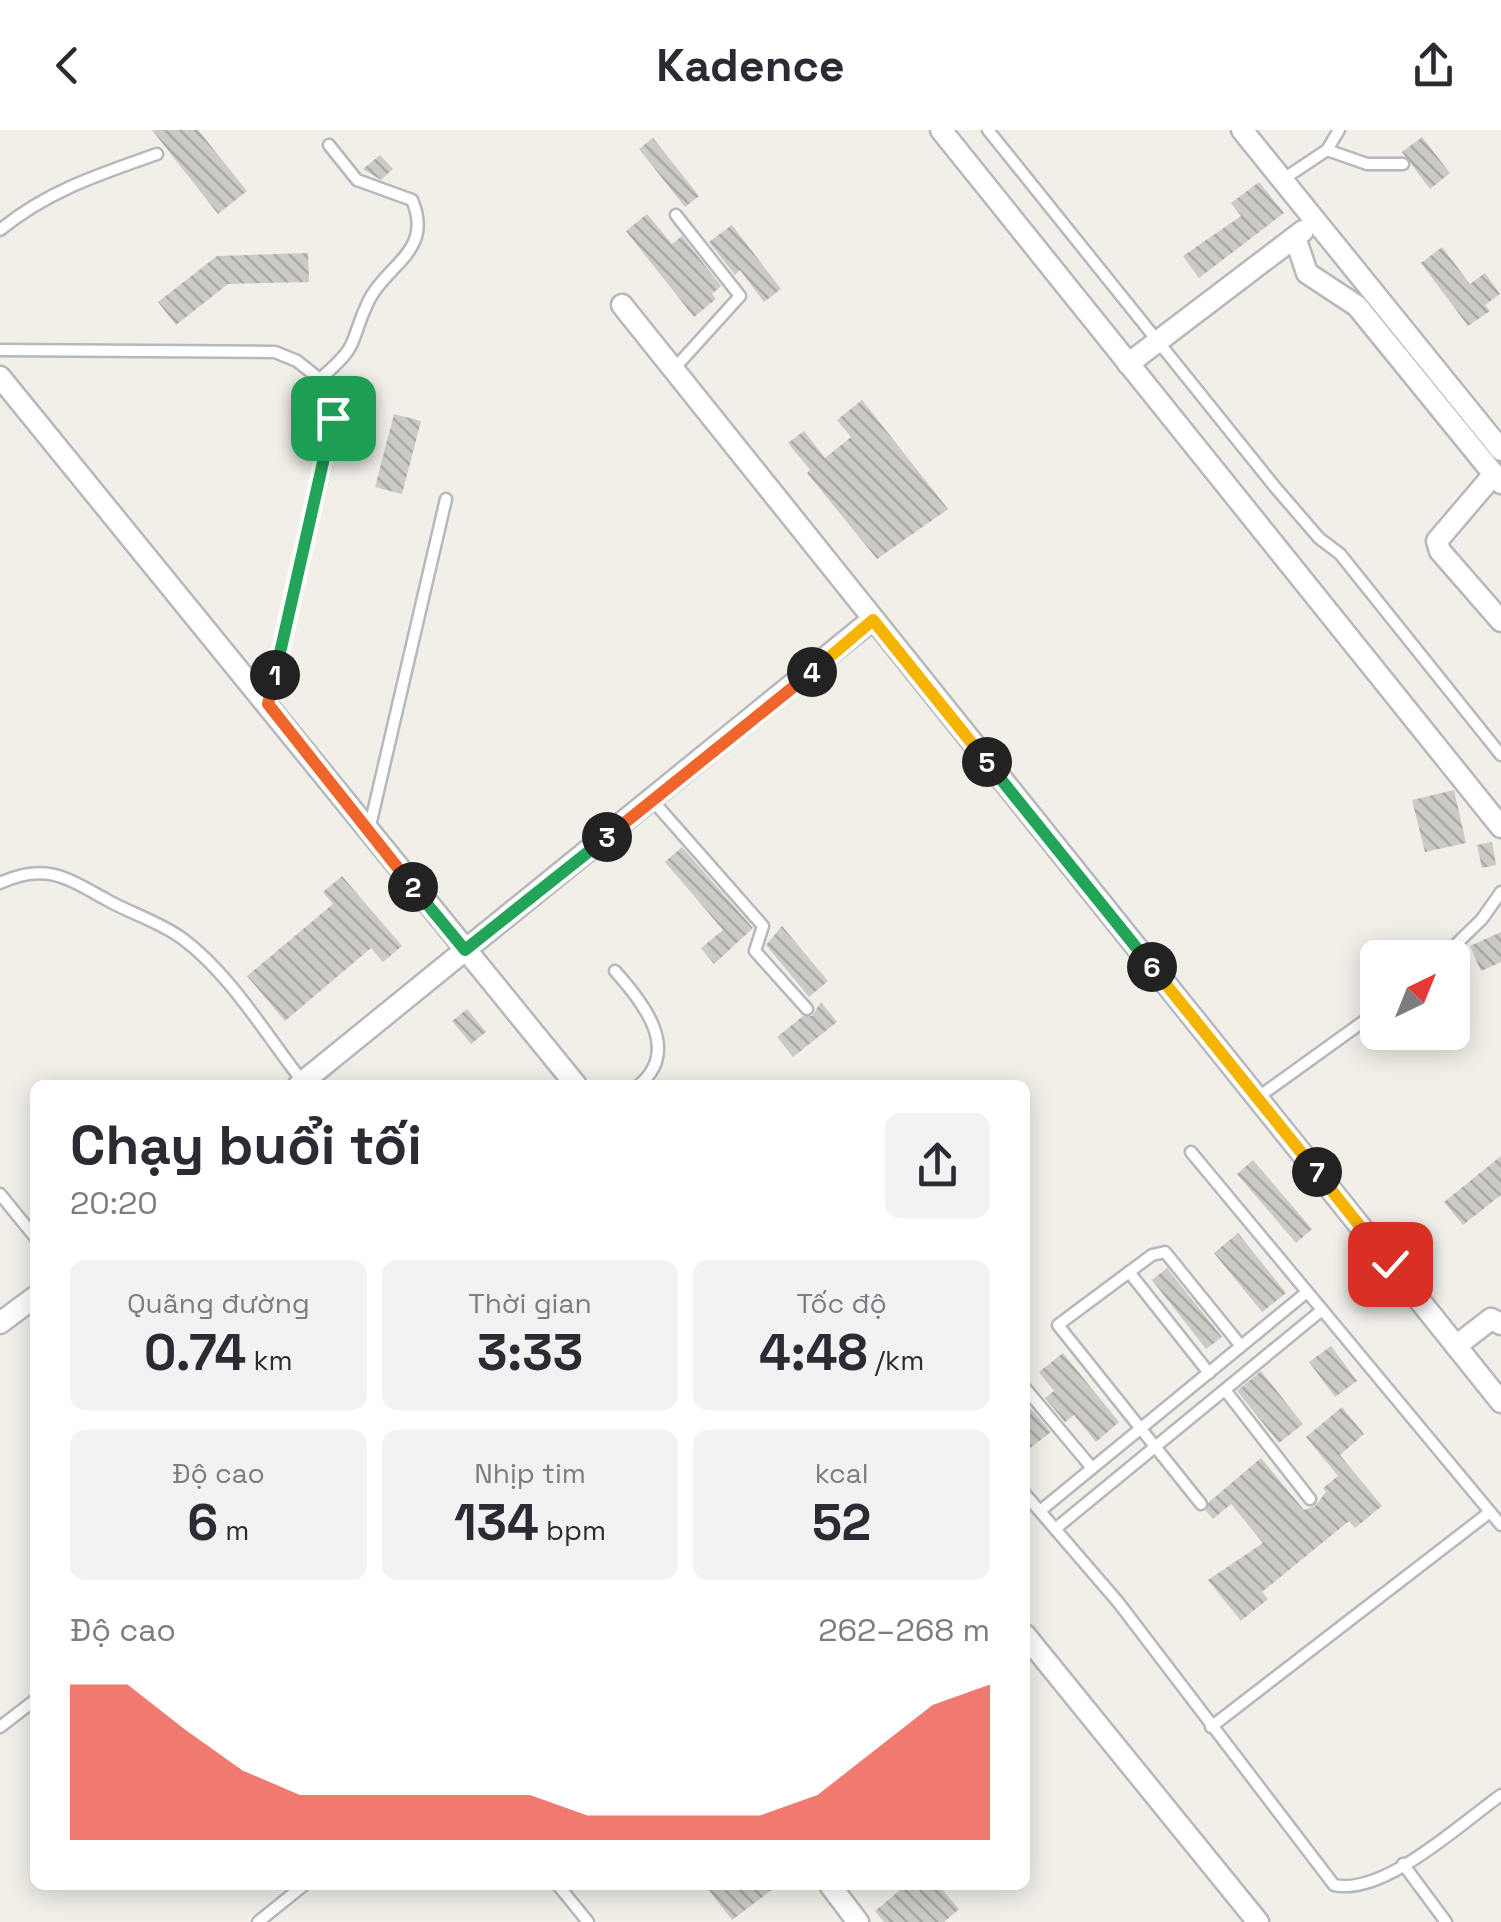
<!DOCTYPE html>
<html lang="vi">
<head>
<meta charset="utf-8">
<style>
  :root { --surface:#fff; --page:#f2f2f3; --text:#2b2b33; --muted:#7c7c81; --accent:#ea4335 }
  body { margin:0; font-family:"Space Grotesk",sans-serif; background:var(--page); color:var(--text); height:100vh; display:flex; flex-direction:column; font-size:38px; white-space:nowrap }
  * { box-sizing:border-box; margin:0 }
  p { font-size:32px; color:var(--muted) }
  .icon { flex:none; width:55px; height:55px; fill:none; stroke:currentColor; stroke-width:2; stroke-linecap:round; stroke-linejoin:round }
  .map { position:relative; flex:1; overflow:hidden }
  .side { position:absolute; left:30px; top:950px; width:1000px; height:810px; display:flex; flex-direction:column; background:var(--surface); border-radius:15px; box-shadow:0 5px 25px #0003 }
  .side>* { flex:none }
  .needle { width:65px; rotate:43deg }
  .controls { position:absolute; left:1360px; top:810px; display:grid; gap:20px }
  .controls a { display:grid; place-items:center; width:110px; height:110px; border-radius:15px; background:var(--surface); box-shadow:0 5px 25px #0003; font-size:50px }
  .pin { position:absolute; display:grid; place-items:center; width:85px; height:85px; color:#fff; margin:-42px; border-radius:20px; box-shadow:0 5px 15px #0006 }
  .km { position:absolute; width:50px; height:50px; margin:-25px; border-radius:50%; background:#222; color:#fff; font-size:28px; line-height:50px; text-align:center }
  .round { display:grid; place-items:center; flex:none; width:105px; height:105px; border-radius:15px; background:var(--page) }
  .overview { display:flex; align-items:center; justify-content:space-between; height:170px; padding:0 40px }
  h1 { font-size:55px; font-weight:700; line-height:75px }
  .metrics { display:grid; grid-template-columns:repeat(3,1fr); gap:15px; height:170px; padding:10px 40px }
  .metrics div { display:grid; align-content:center; border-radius:15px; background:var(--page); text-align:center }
  .metrics b { font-size:50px; font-weight:700 }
  .metrics small { font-size:28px; font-weight:400 }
  .metrics p { font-size:28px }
  .chart { height:280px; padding:20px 40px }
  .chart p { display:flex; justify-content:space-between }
  .chart svg { width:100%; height:180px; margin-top:10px; fill:var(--accent); opacity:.7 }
  header { display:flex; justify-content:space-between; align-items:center; height:130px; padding:0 40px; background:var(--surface); font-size:45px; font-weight:700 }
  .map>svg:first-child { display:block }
</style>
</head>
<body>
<header><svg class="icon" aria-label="back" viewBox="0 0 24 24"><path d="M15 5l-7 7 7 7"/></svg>Kadence<svg class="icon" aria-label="share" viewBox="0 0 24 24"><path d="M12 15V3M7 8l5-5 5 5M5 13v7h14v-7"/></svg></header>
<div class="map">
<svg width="1501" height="1792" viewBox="0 0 1501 1792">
  <defs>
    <pattern id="building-back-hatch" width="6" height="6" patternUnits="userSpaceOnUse" patternTransform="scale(2.5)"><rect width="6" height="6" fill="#cccac5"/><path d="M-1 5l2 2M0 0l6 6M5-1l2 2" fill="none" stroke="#a9a8a4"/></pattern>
  </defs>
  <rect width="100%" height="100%" fill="#f1efe8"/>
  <!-- building -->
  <g fill="url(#building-back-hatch)">
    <polygon points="152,0 198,0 247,61 218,84"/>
    <polygon points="1422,7 1450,43 1430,59 1402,22"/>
    <polygon points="653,8 699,66 685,77 639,19"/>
    <polygon points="380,25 393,39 381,50 363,39"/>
    <polygon points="1259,52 1284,83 1199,148 1183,126 1241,86 1231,73"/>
    <polygon points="647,84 672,114 682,106 721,156 712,164 716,169 694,187 626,101"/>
    <polygon points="732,95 781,159 764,172 740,140 735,145 709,112"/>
    <polygon points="1442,117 1470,154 1485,143 1500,164 1485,175 1490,181 1468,196 1421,133"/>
    <polygon points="308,123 309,152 228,154 176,195 158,172 217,126"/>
    <polygon points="862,270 948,379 877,429 807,343 810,340 788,313 804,301 825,328 851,307 837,290"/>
    <polygon points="394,284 421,291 402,364 375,357"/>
    <polygon points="1454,660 1466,713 1425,722 1412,670"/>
    <polygon points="1492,712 1496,735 1482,738 1477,715"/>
    <polygon points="682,717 753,798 714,834 701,818 723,800 665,732"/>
    <polygon points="342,746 402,816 383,832 371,818 285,891 247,846 333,774 323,762"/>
    <polygon points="782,796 828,851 809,867 766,815"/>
    <polygon points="1501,802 1501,832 1481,841 1470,816"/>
    <polygon points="821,872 837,892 793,927 777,907 803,886 812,886"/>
    <polygon points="467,879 486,902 471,914 452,891"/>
    <polygon points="1501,1026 1501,1065 1463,1095 1444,1072"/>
    <polygon points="1253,1030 1312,1099 1296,1113 1237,1044"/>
    <polygon points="1238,1103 1286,1163 1262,1182 1214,1123"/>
    <polygon points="1167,1138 1222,1207 1206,1219 1152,1150"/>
    <polygon points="1331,1216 1357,1251 1335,1267 1309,1232"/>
    <polygon points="1063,1223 1119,1292 1096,1312 1074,1285 1065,1292 1045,1268 1054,1261 1039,1242"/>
    <polygon points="1261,1241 1303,1294 1279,1313 1237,1261"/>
    <polygon points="1342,1277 1364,1304 1340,1325 1382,1376 1355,1398 1349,1391 1262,1462 1268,1469 1241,1491 1208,1450 1263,1413 1231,1374 1213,1389 1206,1381 1209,1372 1261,1328 1304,1380 1315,1376 1326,1362 1323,1358 1338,1346 1306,1307"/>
    <polygon points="1031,1279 1051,1302 1025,1322 1025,1283"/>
    <polygon points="705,1755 778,1755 732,1790"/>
    <polygon points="906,1755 938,1755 959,1779 944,1792 884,1792 875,1781"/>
  </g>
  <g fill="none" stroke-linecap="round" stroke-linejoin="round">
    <!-- lane casing -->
    <g stroke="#b5b8bc" stroke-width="15">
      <g id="lane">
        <polyline points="988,0 1275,357 1319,408 1340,424 1501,625"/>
        <polyline points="1327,20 1367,34 1403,34"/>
        <polyline points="1282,50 1327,20 1339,0"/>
        <path d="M0 100C47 61 100 44 157 24"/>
        <polyline points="0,220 275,222 297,231 326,254 332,306 269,573"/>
        <polyline points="673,240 740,166 676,85"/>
        <path d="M321 248C363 212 348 213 369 170 387 134 434 121 412 70L357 50 329 15"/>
        <polyline points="653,671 763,796 755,821 807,879"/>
        <polyline points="369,700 446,369"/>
        <path d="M0 753C46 732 67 748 107 770 132 784 160 792 183 809 231 845 266 905 303 952"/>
        <polyline points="1442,828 1482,789 1501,762"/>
        <path d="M615 841C642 871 682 920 639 955"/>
        <polyline points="1257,968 1378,881"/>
        <polyline points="1191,1022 1501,1395"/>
        <polyline points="0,1064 35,1107"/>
        <polyline points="1129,1142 1209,1243"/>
        <polyline points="1025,1258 1092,1338"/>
        <polyline points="1225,1260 1310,1369"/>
        <path d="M1025 1364 1118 1472 1334 1755C1384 1766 1460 1694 1501 1665"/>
        <polyline points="1201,1374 1058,1195 1152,1125 1165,1122 1241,1216"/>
        <polyline points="1040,1381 1307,1162"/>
        <polyline points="1055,1399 1322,1180"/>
        <polyline points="0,1597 35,1570"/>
        <polyline points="1211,1597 1490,1382"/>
        <polyline points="1403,1734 1446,1792"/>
        <polyline points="558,1755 588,1792"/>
        <polyline points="258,1792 304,1755"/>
      </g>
    </g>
    <!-- street casing -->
    <g stroke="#b5b8bc" stroke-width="25">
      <g id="street">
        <polyline points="941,0 1501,697"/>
        <polyline points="1242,0 1501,320"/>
        <polyline points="1295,107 1307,143 1357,176 1501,353"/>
        <polyline points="622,175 1501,1272"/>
        <polyline points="1128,234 1303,101"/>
        <polyline points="0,247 576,955"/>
        <polyline points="1494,344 1437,411 1440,421 1501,491"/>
        <polyline points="299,955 873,489"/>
        <polyline points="0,1193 35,1167"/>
        <polyline points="1456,1216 1491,1189 1501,1194"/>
        <polyline points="1025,1505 1258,1792"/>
        <polyline points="830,1755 858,1792"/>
      </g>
    </g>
    <!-- lane -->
    <use href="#lane" stroke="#fff" stroke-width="10"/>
    <!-- street -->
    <use href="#street" stroke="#fff" stroke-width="20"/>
  </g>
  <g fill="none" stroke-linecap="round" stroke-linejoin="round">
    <!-- split-1 casing -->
    <g stroke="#fff" stroke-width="20">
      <polyline id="split-1" points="275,545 333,288"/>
    </g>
    <!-- split-2 casing -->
    <g stroke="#fff" stroke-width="20">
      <polyline id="split-2" points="275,545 268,574 413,757"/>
    </g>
    <!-- split-3 casing -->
    <g stroke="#fff" stroke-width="20">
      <polyline id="split-3" points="413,757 465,820 607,707"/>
    </g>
    <!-- split-4 casing -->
    <g stroke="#fff" stroke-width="20">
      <polyline id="split-4" points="607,707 812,542"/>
    </g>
    <!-- split-5 casing -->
    <g stroke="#fff" stroke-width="20">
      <polyline id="split-5" points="812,542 873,490 987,632"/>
    </g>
    <!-- split-6 casing -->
    <g stroke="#fff" stroke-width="20">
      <polyline id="split-6" points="987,632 1152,837"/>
    </g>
    <!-- split-7 casing -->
    <g stroke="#fff" stroke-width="20">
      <polyline id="split-7" points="1152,837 1317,1042"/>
    </g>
    <!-- split-8 casing -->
    <g stroke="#fff" stroke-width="20">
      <polyline id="split-8" points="1317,1042 1390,1134"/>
    </g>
    <!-- split-1 -->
    <use href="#split-1" stroke="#22a559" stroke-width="12"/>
    <!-- split-2 -->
    <use href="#split-2" stroke="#f0652b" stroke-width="12"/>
    <!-- split-3 -->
    <use href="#split-3" stroke="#22a559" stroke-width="12"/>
    <!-- split-4 -->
    <use href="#split-4" stroke="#f0652b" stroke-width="12"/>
    <!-- split-5 -->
    <use href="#split-5" stroke="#f5b400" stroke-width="12"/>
    <!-- split-6 -->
    <use href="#split-6" stroke="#22a559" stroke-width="12"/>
    <!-- split-7 -->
    <use href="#split-7" stroke="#f5b400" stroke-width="12"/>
    <!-- split-8 -->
    <use href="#split-8" stroke="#f5b400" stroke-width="12"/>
  </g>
</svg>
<div class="controls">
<a><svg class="needle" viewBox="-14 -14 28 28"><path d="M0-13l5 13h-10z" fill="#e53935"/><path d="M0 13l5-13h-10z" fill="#7c7c81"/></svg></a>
</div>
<div class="pin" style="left:333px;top:288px;background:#1e9e55"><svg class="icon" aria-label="arrive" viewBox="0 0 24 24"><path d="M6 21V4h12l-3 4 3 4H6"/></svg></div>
<div class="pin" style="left:1390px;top:1134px;background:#d93025"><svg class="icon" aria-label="check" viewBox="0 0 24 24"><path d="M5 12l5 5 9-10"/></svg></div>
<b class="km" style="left:275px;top:545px">1</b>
<b class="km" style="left:413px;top:757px">2</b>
<b class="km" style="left:607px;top:707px">3</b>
<b class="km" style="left:812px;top:542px">4</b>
<b class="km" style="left:987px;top:632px">5</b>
<b class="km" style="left:1152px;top:837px">6</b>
<b class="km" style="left:1317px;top:1042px">7</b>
<section class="side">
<div class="overview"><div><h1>Chạy buổi tối</h1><p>20:20</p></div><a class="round"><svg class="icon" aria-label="share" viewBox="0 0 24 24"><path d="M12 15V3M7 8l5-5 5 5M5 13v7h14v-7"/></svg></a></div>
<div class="metrics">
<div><p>Quãng đường</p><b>0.74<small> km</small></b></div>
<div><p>Thời gian</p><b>3:33</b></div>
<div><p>Tốc độ</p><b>4:48<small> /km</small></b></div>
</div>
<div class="metrics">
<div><p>Độ cao</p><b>6<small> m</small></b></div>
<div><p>Nhịp tim</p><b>134<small> bpm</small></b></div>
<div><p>kcal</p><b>52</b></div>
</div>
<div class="chart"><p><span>Độ cao</span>262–268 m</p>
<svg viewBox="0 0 160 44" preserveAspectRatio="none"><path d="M0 44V6L10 6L20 17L30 27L40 33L50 33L60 33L70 33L80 33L90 38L100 38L110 38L120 38L130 33L140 22L150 11L160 6V44z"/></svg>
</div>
</section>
</div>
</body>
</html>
